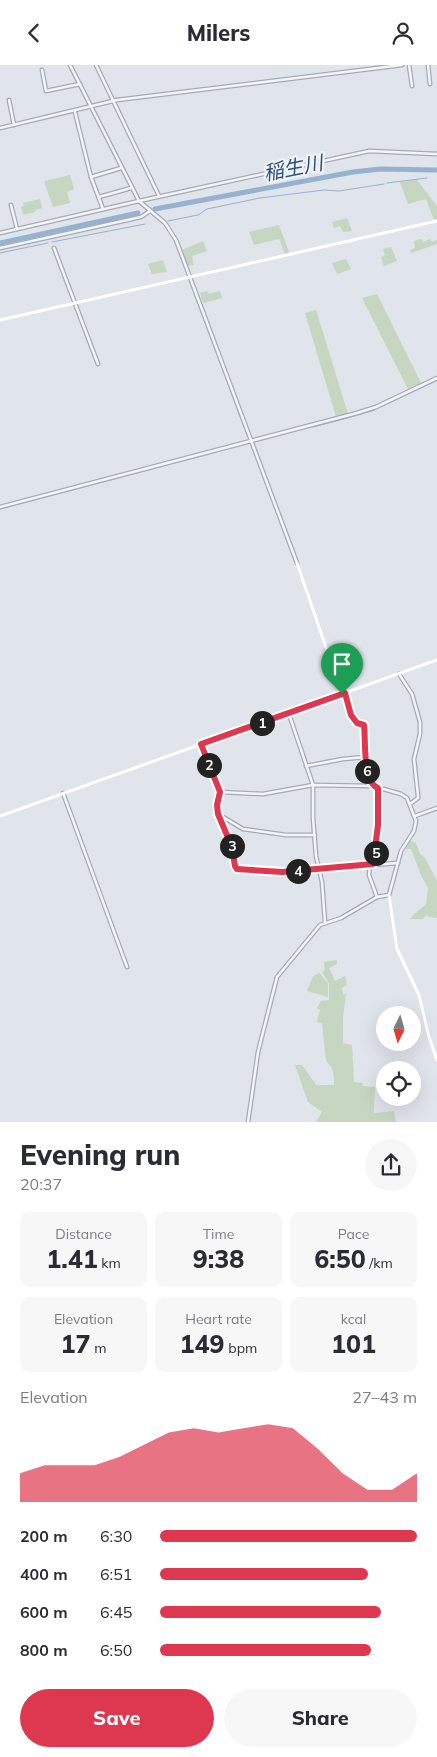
<!DOCTYPE html>
<html lang="en">
<head>
<meta charset="utf-8">
<style>
  :root { --surface:#fff; --page:#f7f7f7; --text:#2b2b33; --muted:#7c7c81; --accent:#dd384f }
  body { margin:0; font-family:Mulish,"Noto Sans JP",sans-serif; background:var(--page); color:var(--text); height:100vh; display:flex; flex-direction:column; font-size:19px; white-space:nowrap }
  * { box-sizing:border-box; margin:0 }
  p { font-size:16px; color:var(--muted) }
  .icon { flex:none; width:28px; height:28px; fill:none; stroke:currentColor; stroke-width:2; stroke-linecap:round; stroke-linejoin:round }
  .map { position:relative; height:1057px; overflow:hidden }
  .sheet { display:flex; flex-direction:column; background:var(--surface); flex:1 }
  .sheet>* { flex:none }
  .needle { width:32px; rotate:185deg }
  .fabs { position:absolute; left:376px; top:941px; display:grid; gap:10px }
  .fabs a { display:grid; place-items:center; width:45px; height:45px; border-radius:50%; background:var(--surface); box-shadow:0 5px 20px #0002; font-size:25px }
  .pin { position:absolute; display:grid; place-items:center; width:42px; height:42px; color:#fff; margin:-51px -21px; border-radius:50% 50% 50% 0; rotate:-45deg; box-shadow:0 0 5px #0007 }
  .pin .icon { rotate:45deg }
  .km { position:absolute; width:25px; height:25px; margin:-12px; border-radius:50%; background:#222; color:#fff; font-size:14px; line-height:25px; text-align:center }
  .round { display:grid; place-items:center; flex:none; width:52px; height:52px; border-radius:26px; background:var(--page) }
  .overview { display:flex; align-items:center; justify-content:space-between; height:85px; padding:0 20px }
  h1 { font-size:28px; font-weight:800; line-height:38px }
  .figures { display:grid; grid-template-columns:repeat(3,1fr); gap:8px; height:85px; padding:5px 20px }
  .figures div { display:grid; align-content:center; border-radius:10px; background:var(--page); text-align:center }
  .figures b { font-size:25px; font-weight:800 }
  .figures small { font-size:14px; font-weight:400 }
  .figures p { font-size:14px }
  .chart { height:140px; padding:10px 20px }
  .chart p { display:flex; justify-content:space-between }
  .chart svg { width:100%; height:90px; margin-top:5px; fill:var(--accent); opacity:.7 }
  .primary-button { display:flex; gap:10px; margin-top:auto; padding:10px 20px }
  .primary-button a { flex:1; height:58px; border-radius:30px; background:var(--accent); color:#fff; font-size:20px; font-weight:800; line-height:58px; text-align:center }
  .primary-button a+a { background:var(--page); color:var(--text) }
  ul { padding:0 20px; list-style:none; font-size:16px }
  li { display:grid; grid-template-columns:80px 60px 1fr; align-items:center; height:38px }
  li i { height:12px; border-radius:6px; background:var(--accent) }
  header { display:flex; justify-content:space-between; align-items:center; height:65px; padding:0 20px; background:var(--surface); font-size:22px; font-weight:800 }
  .map>svg:first-child { display:block }
</style>
</head>
<body>
<header><svg class="icon" aria-label="back" viewBox="0 0 24 24"><path d="M15 5l-7 7 7 7"/></svg>Milers<svg class="icon" aria-label="person" viewBox="0 0 24 24"><circle cx="12" cy="8" r="4"/><path d="M4 21q1-7 8-7t8 7"/></svg></header>
<div class="map">
<svg width="437" height="1057" viewBox="0 0 437 1057">
  <rect width="100%" height="100%" fill="#e0e4eb"/>
  <!-- green -->
  <g fill="#c6d6c0">
    <polygon points="70,110 74,124 67,127 70,138 53,142 44,116"/>
    <polygon points="417,115 437,141 437,154 434,155 426,134 408,139 400,117"/>
    <polygon points="40,134 42,143 36,145 35,147 23,150 21,142 24,141 23,138"/>
    <polygon points="347,153 352,166 343,167 340,161 334,163 332,157"/>
    <polygon points="279,160 289,187 285,189 279,174 254,180 249,167"/>
    <polygon points="421,174 423,177 430,174 432,177 437,175 437,179 411,188 410,185 415,183 414,176"/>
    <polygon points="203,176 207,186 192,191 194,200 187,201 182,185"/>
    <polygon points="391,182 397,196 384,201 381,192 385,190 383,184"/>
    <polygon points="346,194 351,204 337,209 332,198"/>
    <polygon points="163,195 167,207 152,209 148,199"/>
    <polygon points="207,226 209,229 220,226 222,233 203,238 200,228"/>
    <polygon points="377,229 421,318 408,324 362,233"/>
    <polygon points="316,245 348,349 336,352 305,248"/>
    <path d="M412 776 416 778 420 789 425 793 437 816V853L426 851 422 854H410C413 850 422 842 426 840L428 823 421 810 411 784H406L409 777Z"/>
    <path d="M337 895V899L329 903 335 916 345 911 347 920 342 923 343 930 346 929 343 953V978L352 980 354 1017 362 1018 363 1021 375 1022 374 1048 394 1046 396 1057H316L322 1047 308 1037 295 1000H302L316 1020H334C334 1010 334 1003 326 996L322 958 317 957 320 945 317 943 321 936 329 935V918L322 907 325 905 324 897Z"/>
    <polygon points="319,908 328,918 328,932 307,926 313,911"/>
  </g>
  <g fill="none" stroke-linecap="round" stroke-linejoin="round">
    <!-- stream -->
    <g stroke="#97b2cf" stroke-width="1">
      <polyline points="387,118 427,113"/>
      <polyline points="168,156 198,150 207,144 260,133 324,125 339,126 384,119"/>
      <polyline points="52,177 145,159"/>
      <polyline points="0,188 48,178"/>
      <polyline points="378,343 436,316"/>
      <polyline points="358,350 375,345"/>
      <polyline points="313,362 355,351"/>
      <polyline points="254,377 310,362"/>
      <polyline points="211,388 250,378"/>
      <polyline points="166,400 209,389"/>
      <polyline points="121,412 163,401"/>
      <polyline points="76,424 118,413"/>
      <polyline points="44,432 73,425"/>
      <polyline points="0,444 41,433"/>
    </g>
    <!-- river -->
    <g stroke="#97b2cf" stroke-width="5">
      <polyline points="155,144 353,107 380,104 437,105"/>
      <polyline points="0,178 138,148"/>
    </g>
    <!-- street casing -->
    <g stroke="#a5abb6" stroke-width="5">
      <g id="street">
        <polyline points="70,0 139,136 165,158 176,175 297,498"/>
        <polyline points="96,0 159,131"/>
        <polyline points="409,0 412,21"/>
        <polyline points="428,0 430,19"/>
        <polyline points="42,5 46,26 80,19"/>
        <polyline points="9,35 14,60"/>
        <polyline points="75,47 91,112 103,144"/>
        <polyline points="0,63 117,35 402,0"/>
        <polyline points="91,112 121,103"/>
        <polyline points="99,132 131,123"/>
        <polyline points="11,140 17,164"/>
        <polyline points="0,168 139,136 369,86 437,89"/>
        <polyline points="0,183 141,152 150,146"/>
        <polyline points="54,183 98,299"/>
        <polyline points="0,442 357,348 376,342 437,313"/>
        <polyline points="399,609 412,629 420,657 420,669 414,694 418,731 418,733 410,739"/>
        <polyline points="345,628 351,650 357,657 365,660 368,711 373,721"/>
        <polyline points="289,649 313,720 313,753 316,791 322,817 325,857"/>
        <polyline points="201,679 220,727 217,740 218,749 232,782 235,801 237,804 282,807 398,798"/>
        <polyline points="306,701 343,694 366,692"/>
        <polyline points="220,727 263,729 313,720 373,721 401,729 407,733 416,756 414,766 401,786 389,830 377,832 341,853 320,860 277,912 258,987 248,1057"/>
        <polyline points="63,728 127,902"/>
        <polyline points="218,749 243,764 286,770 315,770"/>
        <polyline points="415,751 437,743"/>
        <polyline points="370,799 369,810 377,832"/>
        <polyline points="373,799 378,760 378,723"/>
      </g>
    </g>
    <!-- street -->
    <use href="#street" stroke="#f3f5f8" stroke-width="2.5"/>
    <!-- secondary -->
    <g stroke="#fff" stroke-width="3">
      <polyline points="0,255 437,156"/>
      <polyline points="297,498 342,629"/>
      <polyline points="0,751 437,595"/>
      <polyline points="389,830 397,884 419,930 429,972 437,995"/>
    </g>
  </g>
  <g fill="none" stroke-linecap="round" stroke-linejoin="round">
    <!-- route casing -->
    <g stroke="#fff" stroke-width="10">
      <path id="route" d="M345 628 351 650 357 658 364 660C366 675 362 717 378 723V760L373 799 282 807 237 804 235 801 232 782 218 749 217 740 220 727 201 679Z"/>
    </g>
    <!-- route -->
    <use href="#route" stroke="#dd384f" stroke-width="6"/>
  </g>
  <g text-anchor="middle" stroke-width="4.5" stroke-linejoin="round" paint-order="stroke">
    <!-- water labels -->
    <g font-size="20" font-style="italic" fill="#2c507d" stroke="#f0f3f8">
      <text transform="translate(293 103) rotate(-11)" y="7">稲生川</text>
    </g>
  </g>
</svg>
<div class="fabs">
<a><svg class="needle" viewBox="-14 -14 28 28"><path d="M0-13l5 13h-10z" fill="#e53935"/><path d="M0 13l5-13h-10z" fill="#7c7c81"/></svg></a>
<a><svg class="icon" aria-label="locate" viewBox="0 0 24 24"><circle cx="12" cy="12" r="6"/><path d="M12 2v4M12 18v4M2 12h4M18 12h4"/></svg></a>
</div>
<div class="pin" style="left:342px;top:629px;background:#1e9e55"><svg class="icon" aria-label="arrive" viewBox="0 0 24 24"><path d="M6 21V4h12l-3 4 3 4H6"/></svg></div>
<b class="km" style="left:262px;top:658px">1</b>
<b class="km" style="left:209px;top:700px">2</b>
<b class="km" style="left:232px;top:781px">3</b>
<b class="km" style="left:298px;top:806px">4</b>
<b class="km" style="left:376px;top:788px">5</b>
<b class="km" style="left:367px;top:706px">6</b>
</div>
<section class="sheet">
<div class="overview"><div><h1>Evening run</h1><p>20:37</p></div><a class="round"><svg class="icon" aria-label="share" viewBox="0 0 24 24"><path d="M12 15V3M7 8l5-5 5 5M5 13v7h14v-7"/></svg></a></div>
<div class="figures">
<div><p>Distance</p><b>1.41<small> km</small></b></div>
<div><p>Time</p><b>9:38</b></div>
<div><p>Pace</p><b>6:50<small> /km</small></b></div>
</div>
<div class="figures">
<div><p>Elevation</p><b>17<small> m</small></b></div>
<div><p>Heart rate</p><b>149<small> bpm</small></b></div>
<div><p>kcal</p><b>101</b></div>
</div>
<div class="chart"><p><span>Elevation</span>27–43 m</p>
<svg viewBox="0 0 160 44" preserveAspectRatio="none"><path d="M0 44V30L10 26L20 26L30 26L40 22L50 16L60 10L70 8L80 10L90 8L100 6L110 8L120 18L130 30L140 38L150 38L160 30V44z"/></svg>
</div>
<ul>
<li><b>200 m</b>6:30<i style="width:100%"></i></li>
<li><b>400 m</b>6:51<i style="width:81%"></i></li>
<li><b>600 m</b>6:45<i style="width:86%"></i></li>
<li><b>800 m</b>6:50<i style="width:82%"></i></li>
</ul>
<div class="primary-button"><a>Save</a><a>Share</a></div>
</section>
</body>
</html>
